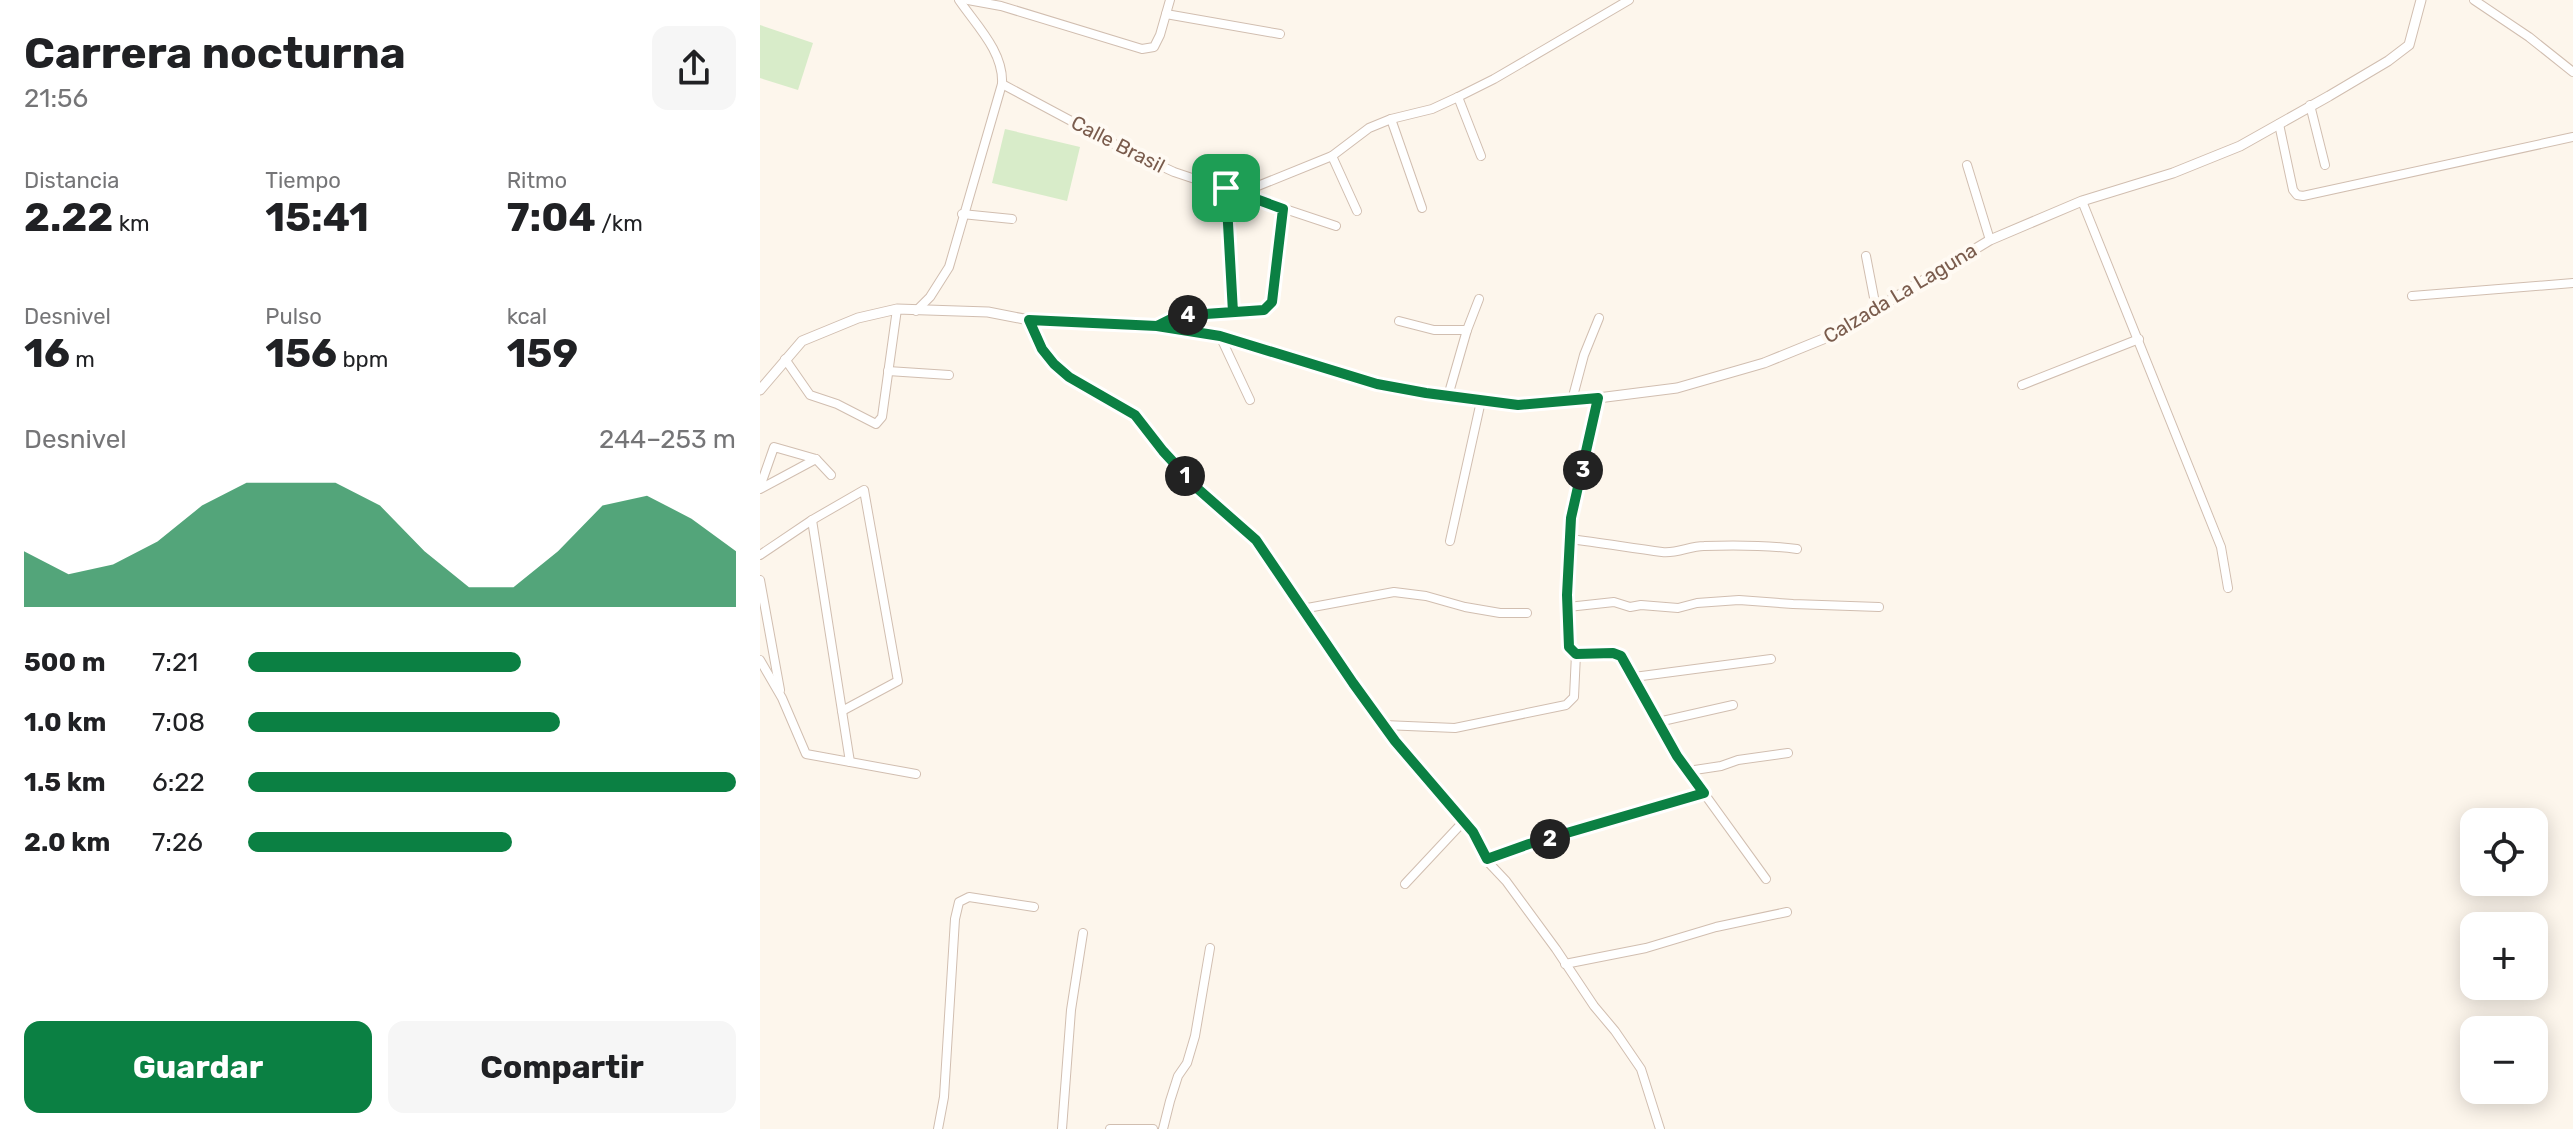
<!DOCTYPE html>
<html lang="es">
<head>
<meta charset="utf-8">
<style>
  :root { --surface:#fff; --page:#f6f6f6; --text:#202124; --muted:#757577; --accent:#0b8043 }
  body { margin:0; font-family:Rubik,sans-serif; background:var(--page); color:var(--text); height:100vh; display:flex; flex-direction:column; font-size:30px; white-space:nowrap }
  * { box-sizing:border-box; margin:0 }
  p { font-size:26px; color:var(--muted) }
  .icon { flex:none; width:44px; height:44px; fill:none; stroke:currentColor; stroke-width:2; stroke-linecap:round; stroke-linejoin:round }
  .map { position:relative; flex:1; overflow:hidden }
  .details { display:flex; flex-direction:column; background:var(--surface); width:760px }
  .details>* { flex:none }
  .fabs { position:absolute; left:1700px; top:808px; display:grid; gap:16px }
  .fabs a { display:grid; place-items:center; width:88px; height:88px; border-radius:16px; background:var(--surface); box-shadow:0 4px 20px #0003; font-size:40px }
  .pin { position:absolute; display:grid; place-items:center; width:68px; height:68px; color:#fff; margin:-34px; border-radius:16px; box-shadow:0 4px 12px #0006 }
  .km { position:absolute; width:40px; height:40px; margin:-20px; border-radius:50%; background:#222; color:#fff; font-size:22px; line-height:40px; text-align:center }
  .round { display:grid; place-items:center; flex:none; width:84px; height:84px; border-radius:16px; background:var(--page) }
  .summary { display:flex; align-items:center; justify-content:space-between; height:136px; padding:0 24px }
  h1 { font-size:44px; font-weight:700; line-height:60px }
  .figures { display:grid; grid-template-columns:repeat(3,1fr); gap:12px; height:136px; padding:8px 24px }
  .figures div { display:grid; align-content:center }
  .figures b { font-size:40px; font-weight:700 }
  .figures small { font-size:22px; font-weight:400 }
  .figures p { font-size:22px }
  .chart { height:224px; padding:16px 24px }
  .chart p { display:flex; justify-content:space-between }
  .chart svg { width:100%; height:144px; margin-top:8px; fill:var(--accent); opacity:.7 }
  .cta { display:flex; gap:16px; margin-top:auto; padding:16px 24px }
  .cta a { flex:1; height:92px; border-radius:16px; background:var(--accent); color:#fff; font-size:32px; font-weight:700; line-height:92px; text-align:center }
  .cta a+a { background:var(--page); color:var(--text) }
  ul { padding:0 24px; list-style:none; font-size:26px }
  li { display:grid; grid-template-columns:128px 96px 1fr; align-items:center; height:60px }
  li i { height:20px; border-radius:10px; background:var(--accent) }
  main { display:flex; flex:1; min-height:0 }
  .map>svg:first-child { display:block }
</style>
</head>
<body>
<main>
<section class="details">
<div class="summary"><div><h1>Carrera nocturna</h1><p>21:56</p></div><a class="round"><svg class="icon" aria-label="share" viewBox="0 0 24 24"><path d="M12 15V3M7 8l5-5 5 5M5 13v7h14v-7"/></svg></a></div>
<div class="figures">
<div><p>Distancia</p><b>2.22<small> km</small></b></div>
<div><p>Tiempo</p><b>15:41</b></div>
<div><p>Ritmo</p><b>7:04<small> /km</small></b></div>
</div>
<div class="figures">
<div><p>Desnivel</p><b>16<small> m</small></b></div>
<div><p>Pulso</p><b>156<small> bpm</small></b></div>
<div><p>kcal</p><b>159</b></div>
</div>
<div class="chart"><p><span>Desnivel</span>244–253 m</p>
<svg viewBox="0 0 160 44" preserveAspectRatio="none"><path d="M0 44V27L10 34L20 31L30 24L40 13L50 6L60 6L70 6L80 13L90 27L100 38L110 38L120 27L130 13L140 10L150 17L160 27V44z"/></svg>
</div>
<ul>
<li><b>500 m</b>7:21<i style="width:56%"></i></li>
<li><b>1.0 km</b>7:08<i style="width:64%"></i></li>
<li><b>1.5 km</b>6:22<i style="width:100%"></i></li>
<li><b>2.0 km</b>7:26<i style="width:54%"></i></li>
</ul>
<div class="cta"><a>Guardar</a><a>Compartir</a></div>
</section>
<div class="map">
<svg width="1813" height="1129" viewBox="0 0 1813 1129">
  <rect width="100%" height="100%" fill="#fdf6ec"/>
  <!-- green -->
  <g fill="#d8ecc9">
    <polygon points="0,25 53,43 38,90 0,78"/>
    <polygon points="245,129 320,147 307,201 232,183"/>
  </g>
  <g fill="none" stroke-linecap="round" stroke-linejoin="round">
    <!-- minor casing -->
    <g stroke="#d1beb0" stroke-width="10">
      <g id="minor">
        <polyline points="208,0 241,6 382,49 394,47 400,35 410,0"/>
        <polyline points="1714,0 1769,37 1813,72"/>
        <polyline points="406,14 520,34"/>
        <polyline points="242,84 358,146 414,172 576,226"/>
        <polyline points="698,97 721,156"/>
        <polyline points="1550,105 1565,165"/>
        <polyline points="631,119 662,208"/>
        <polyline points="1519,124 1533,190 1537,195 1543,196 1813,137"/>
        <polyline points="572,156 597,211"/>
        <polyline points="1207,165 1230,240"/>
        <polyline points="466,188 473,312"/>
        <polyline points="478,194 572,156 609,128 631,119 672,109 698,97 734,79 869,0"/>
        <polyline points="1322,201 1461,547 1468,588"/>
        <polyline points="202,214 252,219"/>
        <polyline points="1106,256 1116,308"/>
        <polyline points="1652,296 1813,283"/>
        <path d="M156 311 170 297 189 267 242 84C244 52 216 25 199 0"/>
        <polyline points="269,320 282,349 294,364 309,377 375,415 403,451 438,489 496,540 635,741 713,832 728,862 746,881 796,949 834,1006 855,1031 881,1069 900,1129"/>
        <polyline points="639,321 674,330 707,330"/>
        <polyline points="397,326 417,316 504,310 512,302 514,292 523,209"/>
        <polyline points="460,336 490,400"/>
        <polyline points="25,359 50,395 77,404 116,424 122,417 137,309"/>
        <polyline points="128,371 189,375"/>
        <polyline points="1262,385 1379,339"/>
        <polyline points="688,396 707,330 719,299"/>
        <polyline points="812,400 824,355 839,318"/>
        <polyline points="0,487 14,447 56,459 71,475"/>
        <polyline points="0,489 56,459"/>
        <polyline points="52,520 90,762"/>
        <path d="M810 539C841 543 872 548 902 552 916 554 930 546 944 546 975 545 1006 545 1037 549"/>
        <polyline points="690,541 721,401"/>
        <polyline points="0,555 52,520 104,490 138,681 82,711"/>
        <polyline points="0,580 20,690"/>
        <polyline points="808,607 854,602 870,607 881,605 918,608 937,603 979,600 1033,604 1119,607"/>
        <polyline points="542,609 634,592 666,596 705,607 740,613 767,613"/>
        <polyline points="816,654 853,653 861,656 917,756 1006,879"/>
        <polyline points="0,660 22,698 46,754 156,774"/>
        <polyline points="874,677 1011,659"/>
        <polyline points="898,722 973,705"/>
        <polyline points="624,725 695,728 806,705 814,697 816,654 809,647 807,595 811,518 838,398"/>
        <polyline points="928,771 961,766 978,760 1028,753"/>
        <polyline points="727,859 769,844 944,793"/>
        <polyline points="645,884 703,822"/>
        <polyline points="805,964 886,948 956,927 1027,912"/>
        <polyline points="178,1129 184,1097 195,919 199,902 209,897 274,907"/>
        <polyline points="302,1129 311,1010 323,933"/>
        <polyline points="350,1129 393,1129"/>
        <polyline points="403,1129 410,1101 418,1076 427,1063 435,1036 450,948"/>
      </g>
    </g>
    <!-- tertiary casing -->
    <g stroke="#d1beb0" stroke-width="11">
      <polyline id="tertiary" points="0,390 42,341 98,318 137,309 228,312 269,320 397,326 460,336 617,384 758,405 838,398 917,388 1004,363 1073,335 1230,240 1322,201 1413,173 1480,146 1569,96 1628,61 1649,45 1661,0"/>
    </g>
    <!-- minor -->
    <use href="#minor" stroke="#fff" stroke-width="8"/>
    <!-- tertiary -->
    <use href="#tertiary" stroke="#fff" stroke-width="9"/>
  </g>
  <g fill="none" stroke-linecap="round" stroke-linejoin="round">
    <!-- route casing -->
    <g stroke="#fff" stroke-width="16">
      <polyline id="route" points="466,188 473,312 417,316 397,326 269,320 282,349 294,364 309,377 375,415 403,451 438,489 496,540 593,683 635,741 713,832 727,859 769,844 944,793 917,756 861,656 853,653 816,654 809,647 807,595 811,518 838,398 758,405 666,393 617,384 460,336 397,326 417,316 504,310 512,302 523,209 466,188"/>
    </g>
    <!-- route -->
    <use href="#route" stroke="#0b8043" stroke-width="10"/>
  </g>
  <g text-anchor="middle" stroke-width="8" stroke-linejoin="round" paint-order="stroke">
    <!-- street labels -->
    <g font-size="20" fill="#7a5c4d" stroke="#fffaf3">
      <text transform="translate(358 144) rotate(27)" y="7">Calle Brasil</text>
      <text transform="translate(1140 293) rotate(-31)" y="7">Calzada La Laguna</text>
    </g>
  </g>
</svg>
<div class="fabs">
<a><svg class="icon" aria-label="locate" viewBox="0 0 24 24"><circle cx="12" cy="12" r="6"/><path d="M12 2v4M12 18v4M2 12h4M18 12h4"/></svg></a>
<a>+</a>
<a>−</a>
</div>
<div class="pin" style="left:466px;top:188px;background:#1e9e55"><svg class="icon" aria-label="arrive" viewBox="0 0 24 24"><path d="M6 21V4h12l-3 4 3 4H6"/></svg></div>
<b class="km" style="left:425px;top:476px">1</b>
<b class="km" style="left:790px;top:839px">2</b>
<b class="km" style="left:823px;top:470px">3</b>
<b class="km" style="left:428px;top:315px">4</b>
</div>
</main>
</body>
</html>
